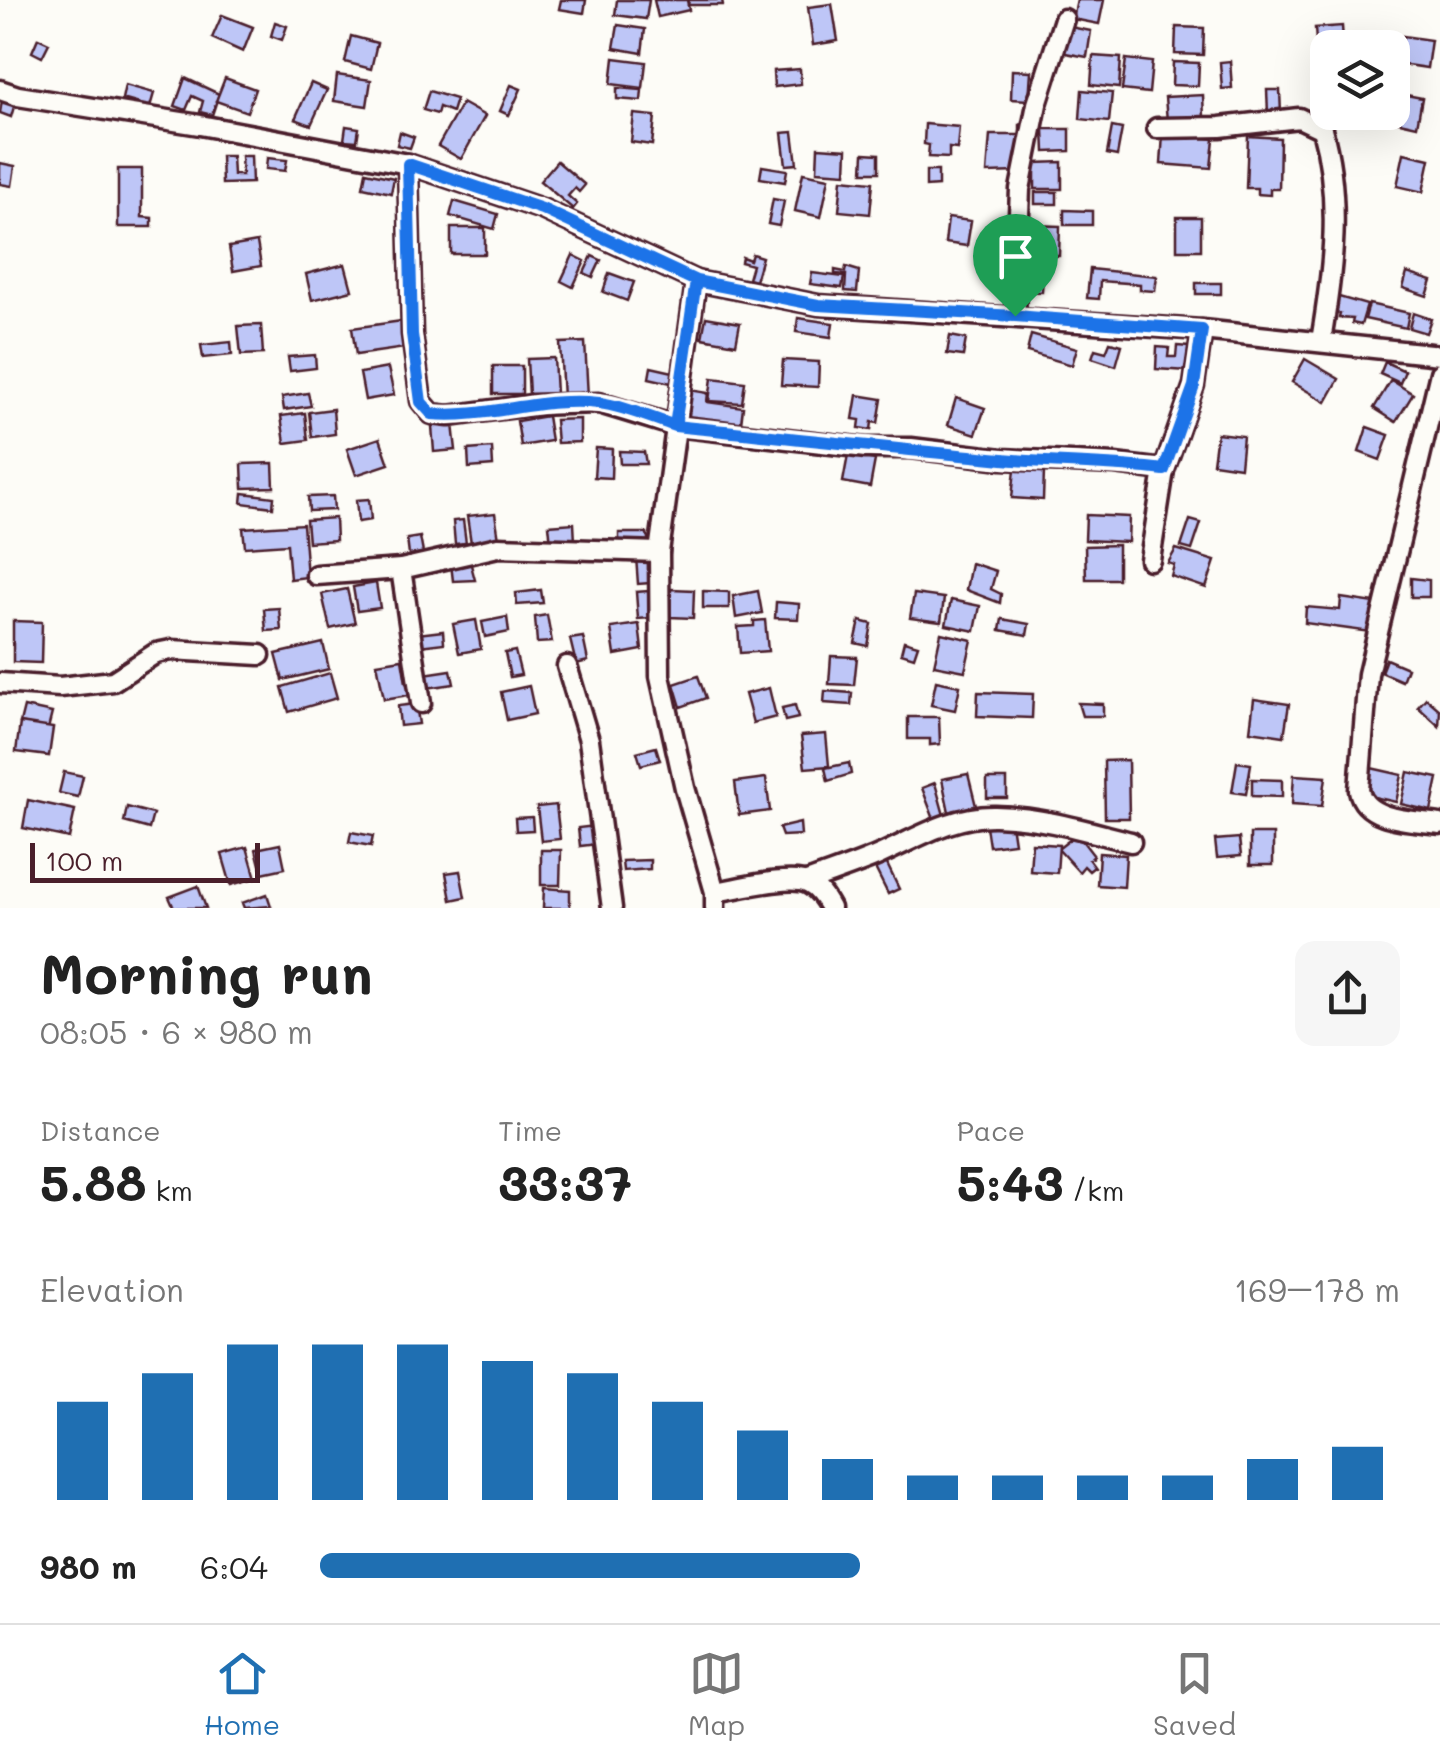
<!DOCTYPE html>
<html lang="en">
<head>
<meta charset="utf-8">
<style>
  :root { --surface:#fff; --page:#f6f6f6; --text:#222; --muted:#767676; --line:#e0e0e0; --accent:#1f6fb2 }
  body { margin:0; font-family:Mali,sans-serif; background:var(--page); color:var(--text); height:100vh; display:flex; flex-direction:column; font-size:38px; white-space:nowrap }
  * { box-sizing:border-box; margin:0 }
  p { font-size:32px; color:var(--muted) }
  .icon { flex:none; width:55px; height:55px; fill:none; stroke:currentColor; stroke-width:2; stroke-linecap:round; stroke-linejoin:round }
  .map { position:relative; height:908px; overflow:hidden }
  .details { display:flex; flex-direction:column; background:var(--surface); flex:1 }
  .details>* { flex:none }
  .tools { position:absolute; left:1310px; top:30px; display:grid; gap:20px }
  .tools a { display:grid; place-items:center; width:100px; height:100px; border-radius:20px; background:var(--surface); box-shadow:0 10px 40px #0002; font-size:50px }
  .scale { position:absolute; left:30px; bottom:25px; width:230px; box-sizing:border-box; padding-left:10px; border:5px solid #4a1f2b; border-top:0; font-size:28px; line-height:35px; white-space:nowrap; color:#4a1f2b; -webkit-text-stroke:8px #fdfcf7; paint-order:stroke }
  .pin { position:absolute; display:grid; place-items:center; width:85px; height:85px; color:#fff; margin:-102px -42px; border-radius:50% 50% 50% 0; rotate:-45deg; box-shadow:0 0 10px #0007 }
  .pin .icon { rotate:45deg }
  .round { display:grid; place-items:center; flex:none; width:105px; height:105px; border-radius:20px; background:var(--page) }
  .headline { display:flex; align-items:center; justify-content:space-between; height:170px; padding:0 40px }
  h1 { font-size:55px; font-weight:700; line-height:75px }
  .metrics { display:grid; grid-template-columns:repeat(3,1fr); gap:15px; height:170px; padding:10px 40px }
  .metrics div { display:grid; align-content:center }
  .metrics b { font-size:50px; font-weight:700 }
  .metrics small { font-size:28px; font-weight:400 }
  .metrics p { font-size:28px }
  .chart { height:280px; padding:20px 40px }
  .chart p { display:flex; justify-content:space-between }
  .chart svg { width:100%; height:180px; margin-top:10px; stroke:var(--accent); stroke-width:6 }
  ul { padding:0 40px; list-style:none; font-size:32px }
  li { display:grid; grid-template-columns:160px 120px 1fr; align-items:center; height:75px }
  li i { height:25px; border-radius:12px; background:var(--accent) }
  .tabs { display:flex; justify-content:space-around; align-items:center; height:140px; border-top:2px solid var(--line); background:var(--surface); font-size:28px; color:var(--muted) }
  .tabs a { display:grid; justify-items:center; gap:5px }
  .tabs .selected { color:var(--accent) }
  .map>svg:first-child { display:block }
</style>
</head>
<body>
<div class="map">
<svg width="1440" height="908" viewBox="0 0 1440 908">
  <rect width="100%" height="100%" fill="#fdfcf7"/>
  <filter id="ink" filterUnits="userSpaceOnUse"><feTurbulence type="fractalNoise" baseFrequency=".01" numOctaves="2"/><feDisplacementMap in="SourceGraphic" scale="20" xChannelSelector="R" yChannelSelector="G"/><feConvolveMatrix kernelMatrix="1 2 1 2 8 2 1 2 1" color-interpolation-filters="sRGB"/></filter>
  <g filter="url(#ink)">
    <!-- building -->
    <g fill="#bec6f7" stroke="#4a1f2b" stroke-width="2.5">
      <polygon points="561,0 586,0 584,13 559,9"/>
      <polygon points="617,0 649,0 646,19 615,15"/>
      <polygon points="654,0 687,0 689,10 658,17"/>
      <polygon points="689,0 722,0 723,5 688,5"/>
      <polygon points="1077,0 1104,0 1099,24 1073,19"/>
      <polygon points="832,4 838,41 813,45 808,7"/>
      <polygon points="222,15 253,27 243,52 212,38"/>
      <polygon points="275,22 287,26 282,40 271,36"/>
      <polygon points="618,25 645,29 642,53 614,48"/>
      <polygon points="1065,26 1091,31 1087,57 1060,52"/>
      <polygon points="1342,26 1343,40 1316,42 1315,28"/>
      <polygon points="1176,27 1204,28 1203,55 1175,54"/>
      <polygon points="351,36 377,43 371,69 345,62"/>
      <polygon points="1403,36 1431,40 1427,68 1400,64"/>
      <polygon points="38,38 49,43 42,57 32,52"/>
      <polygon points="1093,56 1121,58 1119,88 1091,85"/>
      <polygon points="614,58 646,62 643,88 611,84"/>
      <polygon points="1126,59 1152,62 1149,93 1122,90"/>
      <polygon points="1230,61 1232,88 1222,89 1220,62"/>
      <polygon points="1173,62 1199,63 1198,86 1172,85"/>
      <polygon points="800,69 801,84 774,87 773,71"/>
      <polygon points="1012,70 1031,71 1029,100 1011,99"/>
      <polygon points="337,75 371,80 367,106 334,101"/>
      <polygon points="185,78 219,94 212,115 200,112 203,101 192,96 186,110 175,106"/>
      <polygon points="225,78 255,89 247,112 216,101"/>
      <polygon points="311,83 327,90 311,125 295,119"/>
      <polygon points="125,85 154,93 150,107 122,99"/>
      <polygon points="511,85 521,89 509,115 500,111"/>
      <polygon points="617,88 642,90 641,101 617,99"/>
      <polygon points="1082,90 1112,93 1109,122 1080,119"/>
      <polygon points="1267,90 1280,90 1281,114 1268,114"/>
      <polygon points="429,91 456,99 452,112 439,107 437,114 423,110"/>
      <polygon points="1396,93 1422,98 1417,126 1391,120"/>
      <polygon points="1203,95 1204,118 1167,121 1165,97"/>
      <polygon points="2,100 15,103 11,117 0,113"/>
      <polygon points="462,103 485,116 461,159 438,146"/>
      <polygon points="634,114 655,116 652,145 631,142"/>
      <polygon points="925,124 959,127 957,149 949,148 949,158 928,157 929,145 924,144"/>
      <polygon points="1020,125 1028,125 1018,172 987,173 990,135 1020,135"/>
      <polygon points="346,126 359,128 357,141 344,140"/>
      <polygon points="1112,127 1122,129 1117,156 1107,154"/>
      <polygon points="1044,129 1070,129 1070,151 1045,152"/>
      <polygon points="400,132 414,137 410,148 397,145"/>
      <polygon points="793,132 797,164 786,165 782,133"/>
      <polygon points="1163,134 1214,139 1211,168 1161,164"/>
      <polygon points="1248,136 1280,138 1279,189 1270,189 1270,195 1257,194 1257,188 1246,188"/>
      <polygon points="818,147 847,149 846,173 817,171"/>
      <polygon points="864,153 879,154 879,172 863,172"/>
      <polygon points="1404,153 1430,159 1423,192 1397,186"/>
      <polygon points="221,156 232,156 233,175 242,175 241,156 251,156 252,183 222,184"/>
      <polygon points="267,158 287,160 285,171 266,169"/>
      <polygon points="557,161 585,185 579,192 575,188 568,196 577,204 573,209 540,181"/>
      <polygon points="1062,162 1062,189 1035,189 1035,163"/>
      <polygon points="0,163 15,166 12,186 0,184"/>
      <polygon points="762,166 787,170 785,182 760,178"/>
      <polygon points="118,169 142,169 142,217 152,218 152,227 118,227"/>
      <polygon points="926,171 938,171 938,186 926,187"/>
      <polygon points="366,172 394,178 391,193 363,187"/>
      <polygon points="803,173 829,178 821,217 795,211"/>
      <polygon points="842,179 873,182 870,214 839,211"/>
      <rect x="1035" y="192" width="22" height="12"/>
      <polygon points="773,199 784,201 779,226 768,224"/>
      <polygon points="454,201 498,214 494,229 450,216"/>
      <polygon points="1064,210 1092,211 1092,225 1064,225"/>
      <rect x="1177" y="217" width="24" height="33"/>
      <polygon points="948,218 971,221 967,246 945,243"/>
      <polygon points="1031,225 1060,226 1059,256 1030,254"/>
      <rect x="451" y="228" width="34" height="26"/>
      <polygon points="257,242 261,266 233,271 229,247"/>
      <polygon points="752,254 762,257 755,281 748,279 752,265 741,262 742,257 750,260"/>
      <polygon points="573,255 585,261 573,287 561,281"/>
      <polygon points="592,256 601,260 593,277 584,273"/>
      <polygon points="345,264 352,290 312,300 306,274"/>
      <polygon points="846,267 859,271 857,292 845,291 846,275 835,274 835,270 845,272"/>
      <polygon points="1090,269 1157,276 1155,291 1140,290 1140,284 1100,281 1099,299 1087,298"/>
      <polygon points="609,273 634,282 627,301 603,292"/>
      <polygon points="812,273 844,277 842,288 810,284"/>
      <polygon points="1407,273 1432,281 1427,296 1403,288"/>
      <polygon points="1022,274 1043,275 1042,292 1022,291"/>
      <rect x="1196" y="283" width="25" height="11"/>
      <polygon points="1332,295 1367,305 1361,325 1352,323 1353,319 1339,318 1340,314 1334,312 1333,316"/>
      <polygon points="1369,304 1409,313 1406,328 1365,319"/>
      <polygon points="1413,313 1431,319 1426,333 1409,328"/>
      <polygon points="706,317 740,323 736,344 702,338"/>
      <polygon points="798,318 833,323 831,337 796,332"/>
      <polygon points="402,321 405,348 356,355 352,328"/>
      <polygon points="261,325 263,354 241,355 238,326"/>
      <polygon points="1031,335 1077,348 1072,365 1027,352"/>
      <polygon points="950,336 966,339 963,356 947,354"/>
      <polygon points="231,342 232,355 203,358 201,345"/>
      <polygon points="585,342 588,397 563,398 560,343"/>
      <polygon points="1110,342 1122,345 1116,366 1092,358 1095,349 1106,352"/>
      <polygon points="1177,346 1189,347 1188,371 1156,369 1157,347 1169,348 1168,357 1176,357"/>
      <polygon points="315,355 316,368 290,371 288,357"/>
      <polygon points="554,358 556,394 529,395 527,359"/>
      <polygon points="1305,359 1339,379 1326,402 1292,382"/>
      <polygon points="783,360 819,362 818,387 781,385"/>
      <polygon points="1385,362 1405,371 1400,383 1380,374"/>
      <rect x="493" y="366" width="29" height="28"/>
      <polygon points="651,367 673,372 671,383 649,378"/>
      <polygon points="388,368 394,395 365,400 360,373"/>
      <polygon points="712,378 745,382 742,403 709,401"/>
      <polygon points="1391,380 1413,394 1396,422 1374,408"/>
      <polygon points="690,390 708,393 707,402 743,407 740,431 685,422"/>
      <polygon points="308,393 311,406 284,410 282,397"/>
      <polygon points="857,395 882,399 878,423 872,422 871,430 859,428 860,420 853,419"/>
      <polygon points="956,398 985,408 976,434 948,425"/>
      <polygon points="333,409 335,434 312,437 309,412"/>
      <polygon points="305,413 308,440 285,443 281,416"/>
      <polygon points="547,416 551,441 521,446 517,421"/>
      <polygon points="580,419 580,442 557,443 555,420"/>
      <polygon points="453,424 456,450 434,452 432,426"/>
      <polygon points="1367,427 1389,435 1380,460 1359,452"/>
      <polygon points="1217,433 1243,436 1240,467 1213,463"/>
      <polygon points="380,438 389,464 356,475 347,449"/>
      <polygon points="492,448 493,466 469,468 468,450"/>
      <polygon points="596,448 612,449 611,478 594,477"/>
      <polygon points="619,451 644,452 646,464 620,464"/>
      <polygon points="848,455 875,460 870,487 843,482"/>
      <polygon points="273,463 274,487 243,488 242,464"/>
      <polygon points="1015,469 1044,471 1043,500 1012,498"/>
      <polygon points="243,493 274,497 273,507 242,503"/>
      <polygon points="333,496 334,510 309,511 308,497"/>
      <polygon points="369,499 371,520 358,522 356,500"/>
      <polygon points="495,513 499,539 471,543 467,516"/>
      <polygon points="1086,515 1129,517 1128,542 1085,540"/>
      <polygon points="335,518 336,540 308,542 306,520"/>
      <polygon points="463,520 466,543 455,544 453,521"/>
      <polygon points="1190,520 1201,523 1192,550 1181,547"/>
      <polygon points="574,523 575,542 551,544 549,525"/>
      <polygon points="303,524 307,577 290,579 287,544 245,547 243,528"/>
      <polygon points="619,533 647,533 649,544 619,544"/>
      <polygon points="420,537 423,553 409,555 407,539"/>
      <polygon points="1118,545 1118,579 1086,579 1085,546"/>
      <polygon points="1176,549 1215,561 1206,588 1171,576 1174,565 1168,563"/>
      <polygon points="648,556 650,583 638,584 636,557"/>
      <polygon points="470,561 475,580 453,581 451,564"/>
      <polygon points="971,563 996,571 991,589 1001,594 1000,603 966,590"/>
      <polygon points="1411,578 1429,580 1429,597 1411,597"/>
      <polygon points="376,583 380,608 357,611 353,587"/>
      <polygon points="347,589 355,623 330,629 322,594"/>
      <polygon points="671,589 694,590 693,618 670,617"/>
      <polygon points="541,590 543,603 517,605 516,593"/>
      <polygon points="648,591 650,618 638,619 636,592"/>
      <polygon points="703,591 729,592 729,608 703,608"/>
      <polygon points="758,591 762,613 736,618 733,596"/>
      <polygon points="914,594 944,598 941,622 910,618"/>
      <polygon points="1341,598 1375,603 1371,632 1305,623 1306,607 1340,610"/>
      <polygon points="951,600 980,606 975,631 946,625"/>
      <polygon points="776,602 799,604 798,619 775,618"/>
      <polygon points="279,608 281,630 266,631 264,609"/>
      <polygon points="547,615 552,642 537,643 535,617"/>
      <polygon points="507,617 509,632 485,637 482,622"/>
      <polygon points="1002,619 1029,624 1027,635 1000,630"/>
      <polygon points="476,620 481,649 459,653 453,624"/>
      <polygon points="765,620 768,651 740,653 738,627 754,626 754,621"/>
      <polygon points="13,621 42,622 41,663 13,662"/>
      <polygon points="860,621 872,624 868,646 855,643"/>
      <polygon points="639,624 642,650 615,655 611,628"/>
      <polygon points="443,631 444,643 419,646 417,634"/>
      <polygon points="941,633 972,640 965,671 934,665"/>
      <polygon points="583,637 588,661 576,664 570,639"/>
      <polygon points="904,641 918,645 914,657 901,653"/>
      <polygon points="323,643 329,669 283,680 276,654"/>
      <polygon points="515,651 521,675 510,677 505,653"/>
      <polygon points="831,656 857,657 854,685 829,684"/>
      <polygon points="402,659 406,683 413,681 415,694 384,699 377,663"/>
      <polygon points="1386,659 1407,668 1402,681 1381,672"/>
      <polygon points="451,670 454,684 426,688 424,674"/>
      <polygon points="330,673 337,698 289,712 282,687"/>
      <polygon points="698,676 706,698 681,707 674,684"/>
      <polygon points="936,681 960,686 955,710 931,705"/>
      <polygon points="529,686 535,714 507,720 501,692"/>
      <polygon points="769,688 776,717 753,723 745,694"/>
      <polygon points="825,691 852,693 851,705 824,703"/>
      <polygon points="978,692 1033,694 1032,718 977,716"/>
      <polygon points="1426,698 1440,710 1439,726 1418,707"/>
      <polygon points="1254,699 1289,704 1284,736 1250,731"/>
      <polygon points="1078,703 1103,704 1103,716 1082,716"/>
      <polygon points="416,704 419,724 400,726 398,706"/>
      <polygon points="795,705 798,718 785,721 782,708"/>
      <polygon points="24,707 52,713 48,729 20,723"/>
      <polygon points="908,717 939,717 940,744 930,745 930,739 908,739"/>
      <polygon points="20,723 53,728 49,756 16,752"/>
      <polygon points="826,734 829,766 805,768 801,736"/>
      <polygon points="656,747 660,760 641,765 637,752"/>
      <polygon points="1128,760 1129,818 1105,818 1104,761"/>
      <polygon points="1237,762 1251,764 1246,794 1232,792"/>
      <polygon points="849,763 851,774 828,781 825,768"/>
      <polygon points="1371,768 1402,775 1396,802 1365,795"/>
      <polygon points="64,772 83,776 78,797 59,793"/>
      <polygon points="1408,772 1438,778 1431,811 1401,804"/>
      <polygon points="968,774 976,806 949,812 942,779"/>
      <polygon points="1294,775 1326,777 1322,806 1292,804"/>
      <polygon points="766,778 770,811 739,815 735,782"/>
      <rect x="987" y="779" width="20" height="19"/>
      <polygon points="1252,779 1282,780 1282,797 1252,796"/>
      <polygon points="935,783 945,819 935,822 922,788"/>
      <polygon points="28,800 75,810 69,838 23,828"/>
      <polygon points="556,805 560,839 541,841 537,807"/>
      <polygon points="127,807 153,814 149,829 124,822"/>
      <polygon points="532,817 533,830 516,831 515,818"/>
      <polygon points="800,823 801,835 782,836 779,828"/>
      <polygon points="1011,823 1014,843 989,846 986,826"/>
      <polygon points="596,826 598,844 580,846 578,828"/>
      <polygon points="351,832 373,836 371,846 349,842"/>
      <polygon points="1077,834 1094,856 1089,860 1094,867 1089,871 1084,866 1079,872 1058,849"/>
      <rect x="1250" y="834" width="23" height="31"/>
      <polygon points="1239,838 1241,856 1217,858 1215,840"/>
      <polygon points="1032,843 1059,845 1057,873 1030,871"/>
      <polygon points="280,844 285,868 262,873 256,849"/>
      <polygon points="247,847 256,878 231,885 222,854"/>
      <polygon points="541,850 561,850 560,885 541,885"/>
      <polygon points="1099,853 1126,855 1124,887 1097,885"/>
      <polygon points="650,860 650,869 623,871 622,861"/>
      <polygon points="886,862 899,889 888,894 875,868"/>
      <polygon points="460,871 465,897 451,900 446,873"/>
      <polygon points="198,886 206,908 174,908 169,897"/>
      <polygon points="544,888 570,890 570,908 543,908"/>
      <polygon points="267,894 271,906 244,908 242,903"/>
    </g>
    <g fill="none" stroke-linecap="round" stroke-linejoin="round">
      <!-- minor casing -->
      <g stroke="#4a1f2b" stroke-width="25">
        <g id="minor">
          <polyline points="0,90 18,96 200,125 408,164 542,209 696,281 818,305 1202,330 1440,355"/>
          <path d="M1157 128 1220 127 1299 118 1322 129C1342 199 1333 270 1321 341"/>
          <polyline points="408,164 412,334 421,401 432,414 449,416 532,405 599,403 675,426 866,448 911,448 1002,459 1115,464 1164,470"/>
          <polyline points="696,281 659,552 660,676 685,788 715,892 715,908"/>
          <polyline points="1015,316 1020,189 1037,104 1064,19"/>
          <path d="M1440 373 1368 674 1359 790C1365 822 1414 820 1440 824"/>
          <polyline points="1150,560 1164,470 1194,385 1202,330"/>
          <polyline points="401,569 421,703"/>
          <polyline points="316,575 401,569 498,547 659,552"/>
          <polyline points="567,666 589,740 612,908"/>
          <polyline points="0,683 60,687 113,681 156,653 171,650 260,655"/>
          <path d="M807 882C831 873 856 865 879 855 917 838 953 815 995 816 1042 817 1087 831 1131 842"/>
          <path d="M715 892C736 889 792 874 809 884 819 889 825 899 830 908"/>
        </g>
      </g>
      <!-- minor -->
      <use href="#minor" stroke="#fdfcf7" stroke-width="18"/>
    </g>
  </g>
  <g fill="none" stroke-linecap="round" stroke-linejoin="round" filter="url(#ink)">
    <!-- route casing -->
    <g stroke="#fff" stroke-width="20">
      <path id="route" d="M1015 316 818 305 696 281 675 426C651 418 624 406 599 403 543 396 487 419 432 414L421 402 412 334 408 164 542 209 696 281 675 426C784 437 893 449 1003 459 1056 464 1110 463 1164 470L1194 386 1202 330 1015 316"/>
    </g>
    <!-- route -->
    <use href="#route" stroke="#1a73e8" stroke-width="12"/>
  </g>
</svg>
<div class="tools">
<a><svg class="icon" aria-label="layers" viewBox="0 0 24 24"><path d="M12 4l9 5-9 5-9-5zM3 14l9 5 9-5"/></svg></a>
</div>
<div class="scale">100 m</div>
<div class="pin" style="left:1015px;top:316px;background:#1e9e55"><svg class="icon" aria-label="arrive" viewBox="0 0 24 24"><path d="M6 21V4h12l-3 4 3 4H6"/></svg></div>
</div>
<section class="details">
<div class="headline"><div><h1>Morning run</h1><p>08:05 · 6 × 980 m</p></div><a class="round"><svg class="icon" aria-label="share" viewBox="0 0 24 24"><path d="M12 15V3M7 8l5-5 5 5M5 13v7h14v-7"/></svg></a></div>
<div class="metrics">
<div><p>Distance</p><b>5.88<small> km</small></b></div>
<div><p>Time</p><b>33:37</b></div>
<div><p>Pace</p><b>5:43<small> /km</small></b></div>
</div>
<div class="chart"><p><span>Elevation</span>169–178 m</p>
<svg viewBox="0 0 160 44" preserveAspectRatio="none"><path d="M5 44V20M15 44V13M25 44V6M35 44V6M45 44V6M55 44V10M65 44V13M75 44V20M85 44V27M95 44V34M105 44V38M115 44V38M125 44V38M135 44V38M145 44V34M155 44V31"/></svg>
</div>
<ul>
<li><b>980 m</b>6:04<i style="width:50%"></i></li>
</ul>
</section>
<nav class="tabs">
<a class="selected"><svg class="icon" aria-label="home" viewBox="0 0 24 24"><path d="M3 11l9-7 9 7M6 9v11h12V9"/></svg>Home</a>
<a><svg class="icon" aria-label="map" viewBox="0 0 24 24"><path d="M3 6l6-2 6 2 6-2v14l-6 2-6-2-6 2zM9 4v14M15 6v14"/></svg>Map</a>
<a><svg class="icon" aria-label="saved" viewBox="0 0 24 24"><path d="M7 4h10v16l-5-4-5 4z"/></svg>Saved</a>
</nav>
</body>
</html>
